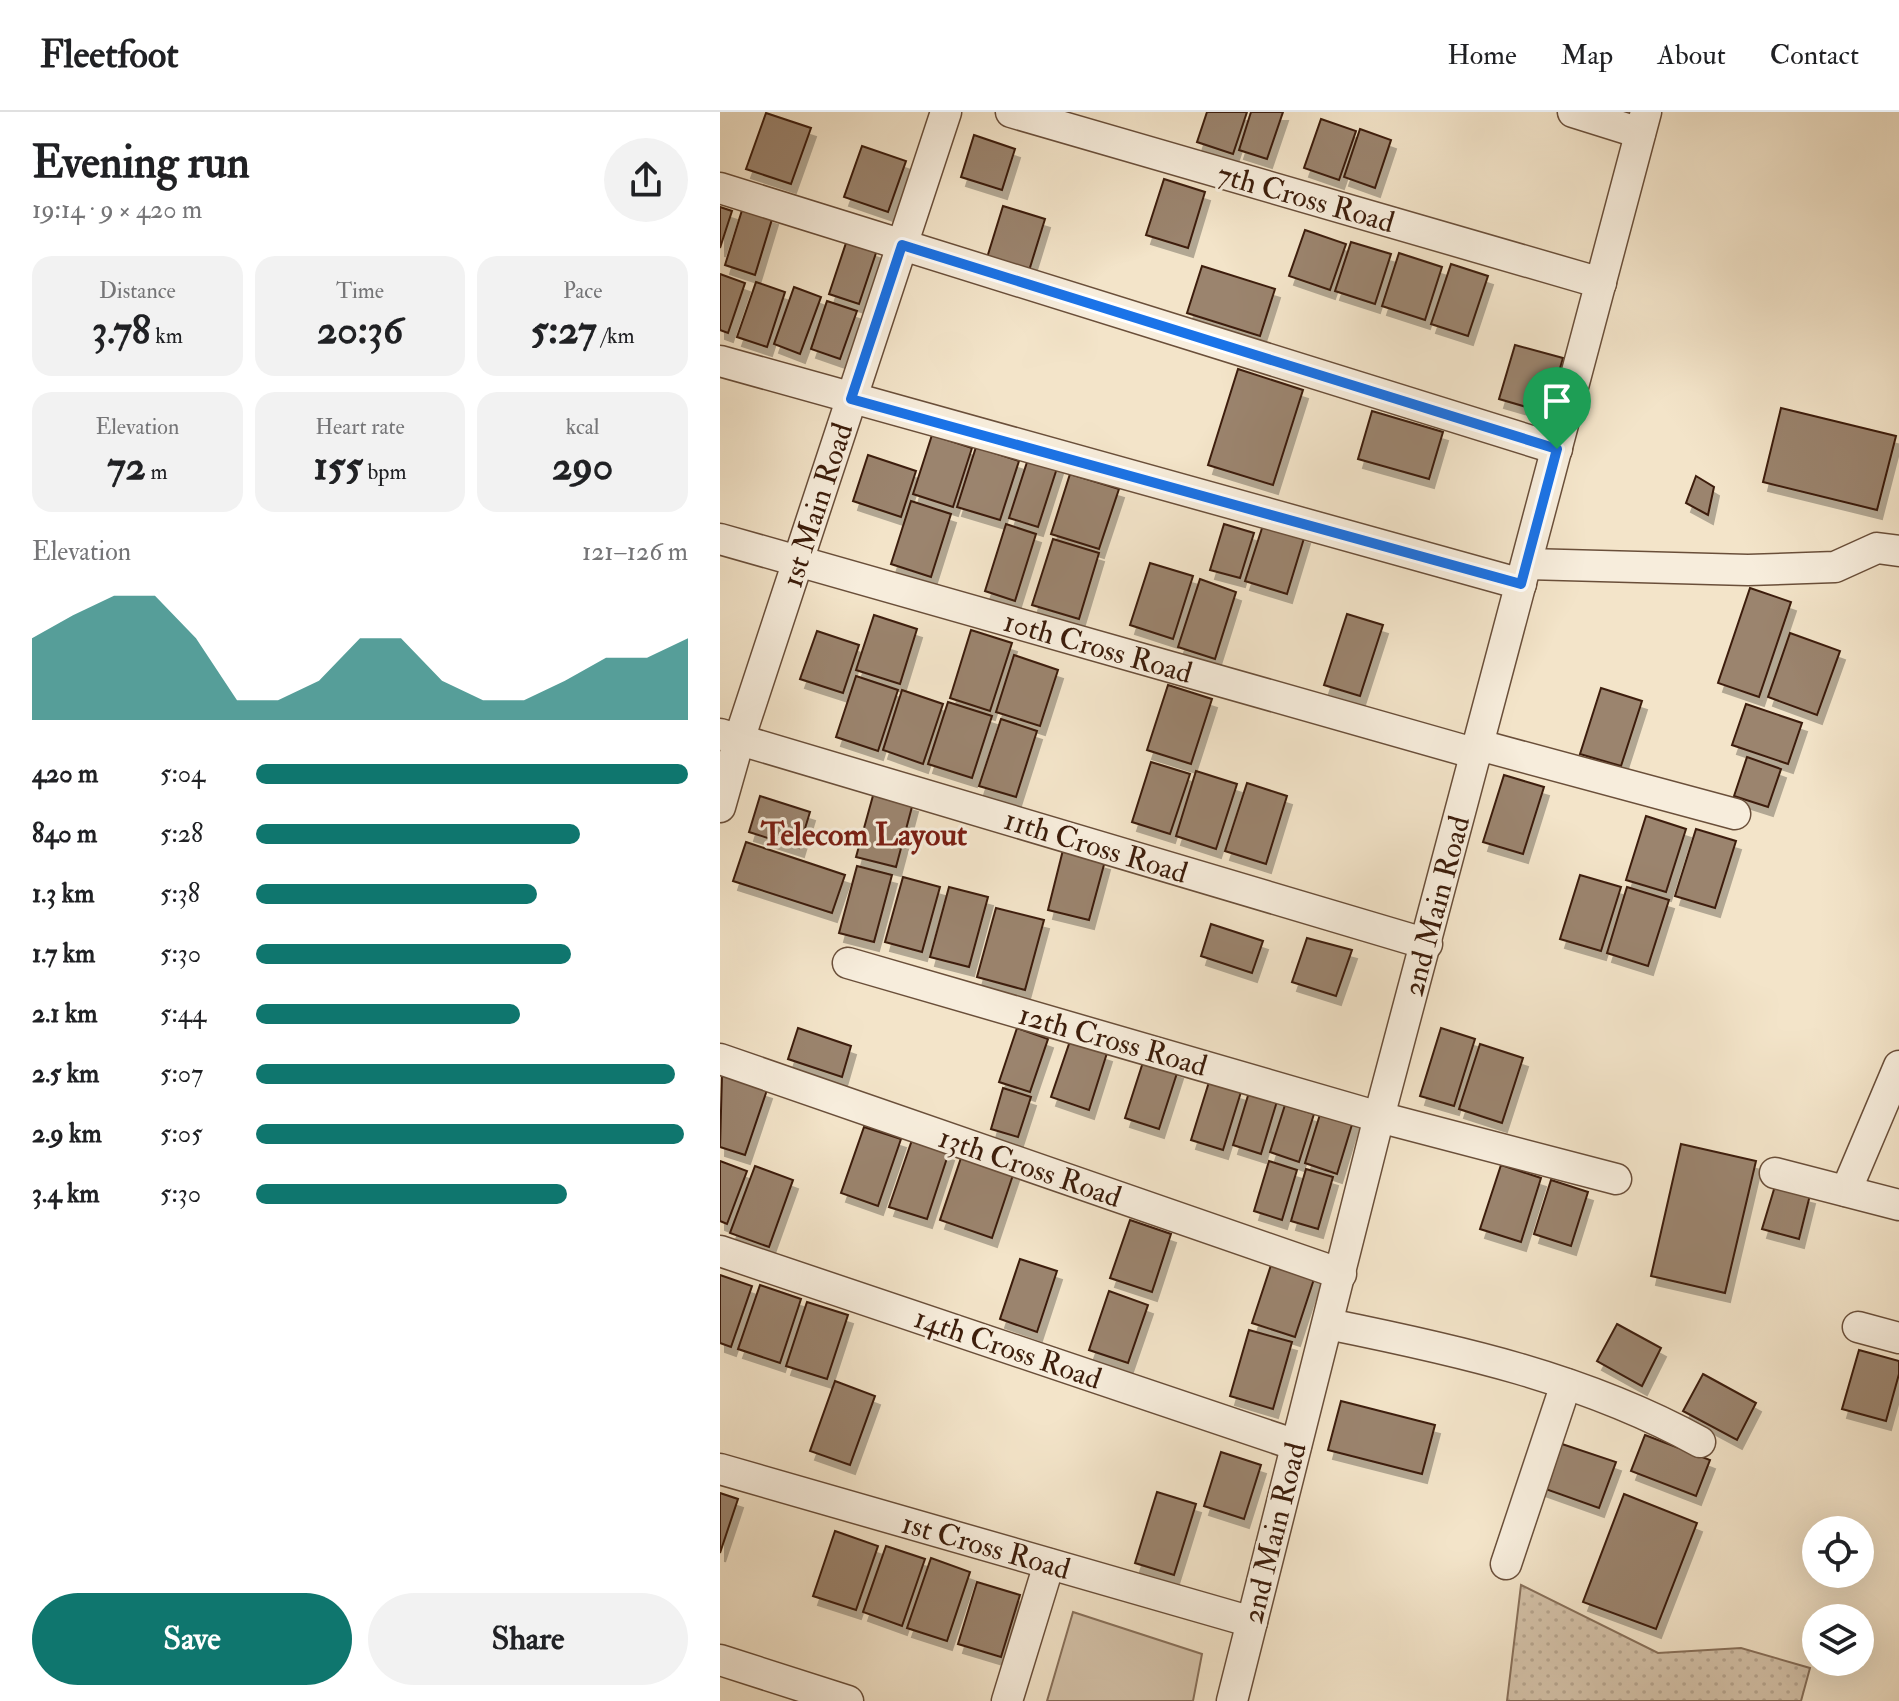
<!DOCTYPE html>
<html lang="en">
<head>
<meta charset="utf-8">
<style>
  :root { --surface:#fff; --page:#f2f2f2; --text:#202124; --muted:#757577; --line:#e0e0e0; --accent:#0f766e }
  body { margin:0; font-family:"IM FELL Double Pica",serif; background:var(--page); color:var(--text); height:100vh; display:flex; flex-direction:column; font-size:30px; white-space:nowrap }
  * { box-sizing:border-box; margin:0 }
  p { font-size:26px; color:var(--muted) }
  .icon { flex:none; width:44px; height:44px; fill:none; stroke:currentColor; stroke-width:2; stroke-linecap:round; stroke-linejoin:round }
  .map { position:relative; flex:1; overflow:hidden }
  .details { display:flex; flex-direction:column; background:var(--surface); width:720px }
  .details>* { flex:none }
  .tools { position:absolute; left:1082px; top:1404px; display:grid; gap:16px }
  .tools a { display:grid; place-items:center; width:72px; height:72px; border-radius:50%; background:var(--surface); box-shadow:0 8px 32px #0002; font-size:40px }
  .pin { position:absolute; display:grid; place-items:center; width:68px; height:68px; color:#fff; margin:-82px -34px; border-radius:50% 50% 50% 0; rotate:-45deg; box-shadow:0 0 8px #0007 }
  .pin .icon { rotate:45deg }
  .round { display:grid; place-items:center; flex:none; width:84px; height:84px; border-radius:42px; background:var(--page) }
  .summary { display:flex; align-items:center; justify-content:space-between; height:136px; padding:0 32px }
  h1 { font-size:44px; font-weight:700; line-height:60px }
  .stats { display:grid; grid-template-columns:repeat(3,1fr); gap:12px; height:136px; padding:8px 32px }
  .stats div { display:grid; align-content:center; border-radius:20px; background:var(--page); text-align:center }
  .stats b { font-size:40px; font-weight:700 }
  .stats small { font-size:22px; font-weight:400 }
  .stats p { font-size:22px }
  .chart { height:224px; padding:16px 32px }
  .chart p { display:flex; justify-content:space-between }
  .chart svg { width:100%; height:144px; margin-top:8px; fill:var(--accent); opacity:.7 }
  .primary-button { display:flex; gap:16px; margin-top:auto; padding:16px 32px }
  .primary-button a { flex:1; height:92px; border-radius:48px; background:var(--accent); color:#fff; font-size:32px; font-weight:700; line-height:92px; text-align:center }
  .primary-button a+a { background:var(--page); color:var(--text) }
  ul { padding:0 32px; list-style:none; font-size:26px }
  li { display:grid; grid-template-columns:128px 96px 1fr; align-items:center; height:60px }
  li i { height:20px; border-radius:10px; background:var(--accent) }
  header { display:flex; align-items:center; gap:48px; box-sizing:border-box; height:112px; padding:0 40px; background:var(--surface); border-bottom:2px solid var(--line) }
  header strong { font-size:38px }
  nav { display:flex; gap:44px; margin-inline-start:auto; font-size:28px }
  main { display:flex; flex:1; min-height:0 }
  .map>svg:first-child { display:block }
</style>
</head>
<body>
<header>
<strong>Fleetfoot</strong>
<nav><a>Home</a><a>Map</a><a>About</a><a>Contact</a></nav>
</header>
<main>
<section class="details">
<div class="summary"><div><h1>Evening run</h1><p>19:14 · 9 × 420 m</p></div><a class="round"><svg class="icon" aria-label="share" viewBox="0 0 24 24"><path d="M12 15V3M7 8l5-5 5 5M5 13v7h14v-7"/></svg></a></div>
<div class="stats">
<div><p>Distance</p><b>3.78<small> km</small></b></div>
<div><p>Time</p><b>20:36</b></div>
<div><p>Pace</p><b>5:27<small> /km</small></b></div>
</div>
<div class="stats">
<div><p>Elevation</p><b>72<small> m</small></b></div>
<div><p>Heart rate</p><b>155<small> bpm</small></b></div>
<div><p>kcal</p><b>290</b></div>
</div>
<div class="chart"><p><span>Elevation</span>121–126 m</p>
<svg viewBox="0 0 160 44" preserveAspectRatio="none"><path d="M0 44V19L10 12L20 6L30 6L40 19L50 38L60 38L70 32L80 19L90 19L100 32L110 38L120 38L130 32L140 25L150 25L160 19V44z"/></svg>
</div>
<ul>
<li><b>420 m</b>5:04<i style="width:100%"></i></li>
<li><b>840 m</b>5:28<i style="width:75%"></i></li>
<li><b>1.3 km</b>5:38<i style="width:65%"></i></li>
<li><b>1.7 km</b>5:30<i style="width:73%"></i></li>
<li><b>2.1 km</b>5:44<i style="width:61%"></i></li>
<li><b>2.5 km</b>5:07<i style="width:97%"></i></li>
<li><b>2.9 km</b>5:05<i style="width:99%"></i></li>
<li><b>3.4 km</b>5:30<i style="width:72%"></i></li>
</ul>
<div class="primary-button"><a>Save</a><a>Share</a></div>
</section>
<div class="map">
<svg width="1179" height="1589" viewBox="0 0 1179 1589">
  <defs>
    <pattern id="grass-dots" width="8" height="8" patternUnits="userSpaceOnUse" patternTransform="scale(2)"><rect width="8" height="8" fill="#d4c2a9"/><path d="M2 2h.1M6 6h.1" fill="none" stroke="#b7a690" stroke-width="1.8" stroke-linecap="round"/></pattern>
    <filter id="shadow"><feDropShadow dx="5" dy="9" stdDeviation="0" flood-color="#0004"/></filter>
  </defs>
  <rect width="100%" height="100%" fill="#f3e4c9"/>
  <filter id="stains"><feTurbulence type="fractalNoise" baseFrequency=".0025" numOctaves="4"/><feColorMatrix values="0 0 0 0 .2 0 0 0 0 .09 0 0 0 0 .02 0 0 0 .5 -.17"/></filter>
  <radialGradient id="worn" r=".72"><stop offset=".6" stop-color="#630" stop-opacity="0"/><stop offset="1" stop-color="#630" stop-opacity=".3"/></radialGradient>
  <!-- grass -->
  <polygon fill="url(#grass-dots)" stroke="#88705a" stroke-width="2" points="801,1473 938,1541 1021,1536 1090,1556 1081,1589 787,1589"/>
  <!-- park -->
  <polygon fill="#d4c2a9" stroke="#88705a" stroke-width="2" points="353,1500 482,1542 473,1589 327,1589"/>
  <!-- building -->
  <g fill="#9b846e" stroke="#3c1d0b" stroke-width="2" filter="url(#shadow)">
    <polygon points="487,0 527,0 513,42 477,30"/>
    <polygon points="531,0 563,0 547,47 519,38"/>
    <polygon points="46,1 91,16 71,72 26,57"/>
    <polygon points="601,7 636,19 619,68 584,56"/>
    <polygon points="640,17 671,28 655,76 624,65"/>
    <polygon points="254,23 295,37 282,78 241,65"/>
    <polygon points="142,34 186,49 168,100 124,85"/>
    <polygon points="444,67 485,80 468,136 426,123"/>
    <polygon points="283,94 325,107 308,162 266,149"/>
    <polygon points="0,95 12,99 0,136"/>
    <polygon points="23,95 53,104 35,163 5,153"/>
    <polygon points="585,118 626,132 610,178 569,164"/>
    <polygon points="127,128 157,138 139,192 109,182"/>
    <polygon points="631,130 671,142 655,192 615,179"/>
    <polygon points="679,141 722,155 705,208 662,194"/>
    <polygon points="731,152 768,164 748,224 711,212"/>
    <polygon points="482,154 555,177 540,224 467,201"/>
    <polygon points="0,162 25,171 8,221 0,218"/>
    <polygon points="36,170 65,180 47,235 17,225"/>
    <polygon points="74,175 101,185 80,242 54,232"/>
    <polygon points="107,189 137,199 120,247 91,237"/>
    <polygon points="795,233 843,246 827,301 779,287"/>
    <polygon points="518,257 583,278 553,373 488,353"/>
    <polygon points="1061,296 1176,324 1157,398 1043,370"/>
    <polygon points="652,299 723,320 709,367 638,347"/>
    <polygon points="212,323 252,336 233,395 193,382"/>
    <polygon points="256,335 299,349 280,408 237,395"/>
    <polygon points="148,343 196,359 181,405 133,389"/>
    <polygon points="309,344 338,353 318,415 289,406"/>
    <polygon points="350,362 399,377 379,437 331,422"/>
    <polygon points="976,364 994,375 988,403 966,391"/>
    <polygon points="191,389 231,402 211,465 171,452"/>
    <polygon points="544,410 585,423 567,482 525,469"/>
    <polygon points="286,412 316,422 295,489 265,479"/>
    <polygon points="504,412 534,421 520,466 490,458"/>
    <polygon points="333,427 379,441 359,507 312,493"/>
    <polygon points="430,451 473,464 453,527 410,513"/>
    <polygon points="480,467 516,480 495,547 458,535"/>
    <polygon points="1030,476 1071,490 1039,585 998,571"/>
    <polygon points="627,502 663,513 640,584 604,573"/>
    <polygon points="154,503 197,517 180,572 136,558"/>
    <polygon points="251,518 292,531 270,599 230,586"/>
    <polygon points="97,519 139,533 123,581 80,567"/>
    <polygon points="1070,521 1120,539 1097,603 1048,585"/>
    <polygon points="294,543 338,558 320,614 276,600"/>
    <polygon points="136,564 178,578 158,639 116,625"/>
    <polygon points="448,573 492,587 471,652 427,638"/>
    <polygon points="881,576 922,589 901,654 860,642"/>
    <polygon points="182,578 223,592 203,652 163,638"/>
    <polygon points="228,590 272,604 252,666 208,652"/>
    <polygon points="1026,592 1082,611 1068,652 1012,633"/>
    <polygon points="281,607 317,619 296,685 259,674"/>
    <polygon points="1027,645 1061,657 1048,695 1014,684"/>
    <polygon points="431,650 470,662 450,722 412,710"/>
    <polygon points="476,659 517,672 496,737 456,724"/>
    <polygon points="784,663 824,675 803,742 763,730"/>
    <polygon points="527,671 567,684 546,752 505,739"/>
    <polygon points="154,680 193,691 176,755 136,745"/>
    <polygon points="40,684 90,700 79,736 29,720"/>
    <polygon points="926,704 966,717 946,780 906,768"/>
    <polygon points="976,717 1016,729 995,796 955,784"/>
    <polygon points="26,730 125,763 112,801 13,769"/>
    <polygon points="343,738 385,749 369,808 328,798"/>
    <polygon points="137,754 172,763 154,830 119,821"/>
    <polygon points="860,763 901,775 881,839 840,827"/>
    <polygon points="183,765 220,775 202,840 165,830"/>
    <polygon points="229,775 268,785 249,855 210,845"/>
    <polygon points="907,775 949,788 928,854 887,841"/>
    <polygon points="276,796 324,808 305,878 257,865"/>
    <polygon points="491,812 543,829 532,861 481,844"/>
    <polygon points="587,826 632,838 616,884 572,870"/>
    <polygon points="78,916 131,934 122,965 68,947"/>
    <polygon points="297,916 328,927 310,980 279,970"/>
    <polygon points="721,916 755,927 734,994 700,984"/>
    <polygon points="350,929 387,941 369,998 331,985"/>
    <polygon points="760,932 803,946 782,1011 739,997"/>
    <polygon points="424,947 458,958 439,1017 405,1006"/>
    <polygon points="2,963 47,978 25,1043 0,1035"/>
    <polygon points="489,970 521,980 503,1038 471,1028"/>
    <polygon points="283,976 311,985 298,1025 271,1017"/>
    <polygon points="530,977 558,986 541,1042 513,1033"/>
    <polygon points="565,993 594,1002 579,1050 550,1040"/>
    <polygon points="602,996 634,1006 617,1062 585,1051"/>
    <polygon points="144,1015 181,1027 158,1094 121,1081"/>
    <polygon points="192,1028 229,1040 207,1107 169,1095"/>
    <polygon points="961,1032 1036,1049 1005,1181 931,1164"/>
    <polygon points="242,1043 294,1060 272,1126 220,1108"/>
    <polygon points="0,1049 27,1059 7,1112 0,1109"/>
    <polygon points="549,1049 577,1058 562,1108 534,1099"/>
    <polygon points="781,1053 821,1066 801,1130 760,1117"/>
    <polygon points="35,1054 73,1068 49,1135 10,1121"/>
    <polygon points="586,1057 613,1065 598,1117 571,1109"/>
    <polygon points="831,1068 868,1080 851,1134 814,1122"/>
    <polygon points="1055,1074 1090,1083 1079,1127 1042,1117"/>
    <polygon points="410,1108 451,1122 432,1180 390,1166"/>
    <polygon points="300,1147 337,1159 317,1220 280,1207"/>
    <polygon points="552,1150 595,1164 575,1225 532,1211"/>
    <polygon points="0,1163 32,1174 11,1235 0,1231"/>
    <polygon points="40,1173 81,1187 60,1251 18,1237"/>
    <polygon points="389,1179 428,1193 408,1251 369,1238"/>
    <polygon points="87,1190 128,1203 107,1267 66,1254"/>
    <polygon points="897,1212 941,1236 922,1274 877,1249"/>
    <polygon points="529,1218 572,1230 553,1297 510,1284"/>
    <polygon points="1139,1238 1179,1249 1179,1262 1166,1309 1122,1297"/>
    <polygon points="983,1262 1036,1291 1017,1328 963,1299"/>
    <polygon points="115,1269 155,1284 130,1353 90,1339"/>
    <polygon points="621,1289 715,1313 702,1362 608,1338"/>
    <polygon points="925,1323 990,1348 976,1384 911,1359"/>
    <polygon points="833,1329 896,1350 879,1396 817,1374"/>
    <polygon points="501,1340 541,1353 524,1407 484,1394"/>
    <polygon points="437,1380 476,1392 454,1463 415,1451"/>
    <polygon points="0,1381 18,1387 0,1441"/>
    <polygon points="904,1382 977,1411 936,1517 863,1490"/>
    <polygon points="115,1419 158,1434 136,1498 93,1484"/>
    <polygon points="166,1434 205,1447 182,1514 143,1500"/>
    <polygon points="211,1446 250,1460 227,1529 187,1516"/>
    <polygon points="257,1470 300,1483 281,1545 238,1532"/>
  </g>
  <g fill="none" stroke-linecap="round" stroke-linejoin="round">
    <!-- street casing -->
    <g stroke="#6a4f3a" stroke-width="33">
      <g id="street">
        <polyline points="291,0 881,171"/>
        <polyline points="853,0 920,21"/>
        <polyline points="0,76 837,337"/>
        <polyline points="0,249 801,472"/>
        <polyline points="0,427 757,642"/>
        <polyline points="807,452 1028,458 1115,455 1157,436 1179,439"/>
        <polyline points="0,622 707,832"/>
        <polyline points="759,633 1015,702"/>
        <polyline points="0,695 19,628 226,0"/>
        <polyline points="128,851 659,1005 896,1067"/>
        <polyline points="0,947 621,1162"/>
        <polyline points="1055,1061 1179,1093"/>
        <polyline points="1126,1079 1179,954"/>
        <polyline points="0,1139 576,1333"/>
        <path d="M608 1212C737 1238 864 1266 980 1330"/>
        <polyline points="1138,1215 1179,1226"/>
        <polyline points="0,1357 532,1510"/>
        <polyline points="786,1452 846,1272"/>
        <polyline points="0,1548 128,1589"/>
        <polyline points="287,1589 329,1452"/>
        <polyline points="512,1589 659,1005 926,0"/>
      </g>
    </g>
    <!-- street -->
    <use href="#street" stroke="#f7eddc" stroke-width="30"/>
  </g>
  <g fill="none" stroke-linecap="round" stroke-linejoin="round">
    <!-- route casing -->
    <g stroke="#fff" stroke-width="16">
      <polygon id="route" points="182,133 837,337 801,472 131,287"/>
    </g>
    <!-- route -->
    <use href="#route" stroke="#1a73e8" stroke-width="10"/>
  </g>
  <g text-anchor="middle" stroke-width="6" stroke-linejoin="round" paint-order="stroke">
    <!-- street labels -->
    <g font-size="30" fill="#3c1d0b" stroke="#f7eddc">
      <text transform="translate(586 86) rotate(16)" y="10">7th Cross Road</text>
      <text transform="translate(97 393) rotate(-72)" y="10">1st Main Road</text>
      <text transform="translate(378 535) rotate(16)" y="10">10th Cross Road</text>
      <text transform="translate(376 734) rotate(17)" y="10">11th Cross Road</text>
      <text transform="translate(716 794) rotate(-75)" y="10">2nd Main Road</text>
      <text transform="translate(393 928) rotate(16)" y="10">12th Cross Road</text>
      <text transform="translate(310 1055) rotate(19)" y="10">13th Cross Road</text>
      <text transform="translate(288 1236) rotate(19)" y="10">14th Cross Road</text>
      <text transform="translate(554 1421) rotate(-76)" y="10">2nd Main Road</text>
      <text transform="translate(266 1434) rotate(16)" y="10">1st Cross Road</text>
    </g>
    <!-- neighbourhood labels -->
    <g font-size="32" font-weight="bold" fill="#7a1f14" stroke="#f7eddc">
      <text x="144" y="733">Telecom Layout</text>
    </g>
  </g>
  <rect width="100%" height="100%" filter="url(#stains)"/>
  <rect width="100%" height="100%" fill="url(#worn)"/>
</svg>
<div class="tools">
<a><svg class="icon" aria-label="locate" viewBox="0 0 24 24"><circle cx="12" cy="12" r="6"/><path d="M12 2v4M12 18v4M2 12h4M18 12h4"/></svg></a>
<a><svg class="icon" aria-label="layers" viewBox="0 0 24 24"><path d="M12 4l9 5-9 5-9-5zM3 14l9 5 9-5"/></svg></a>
</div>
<div class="pin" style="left:837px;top:337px;background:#1e9e55"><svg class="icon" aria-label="arrive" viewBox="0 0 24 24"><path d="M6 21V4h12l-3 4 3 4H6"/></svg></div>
</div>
</main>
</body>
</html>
